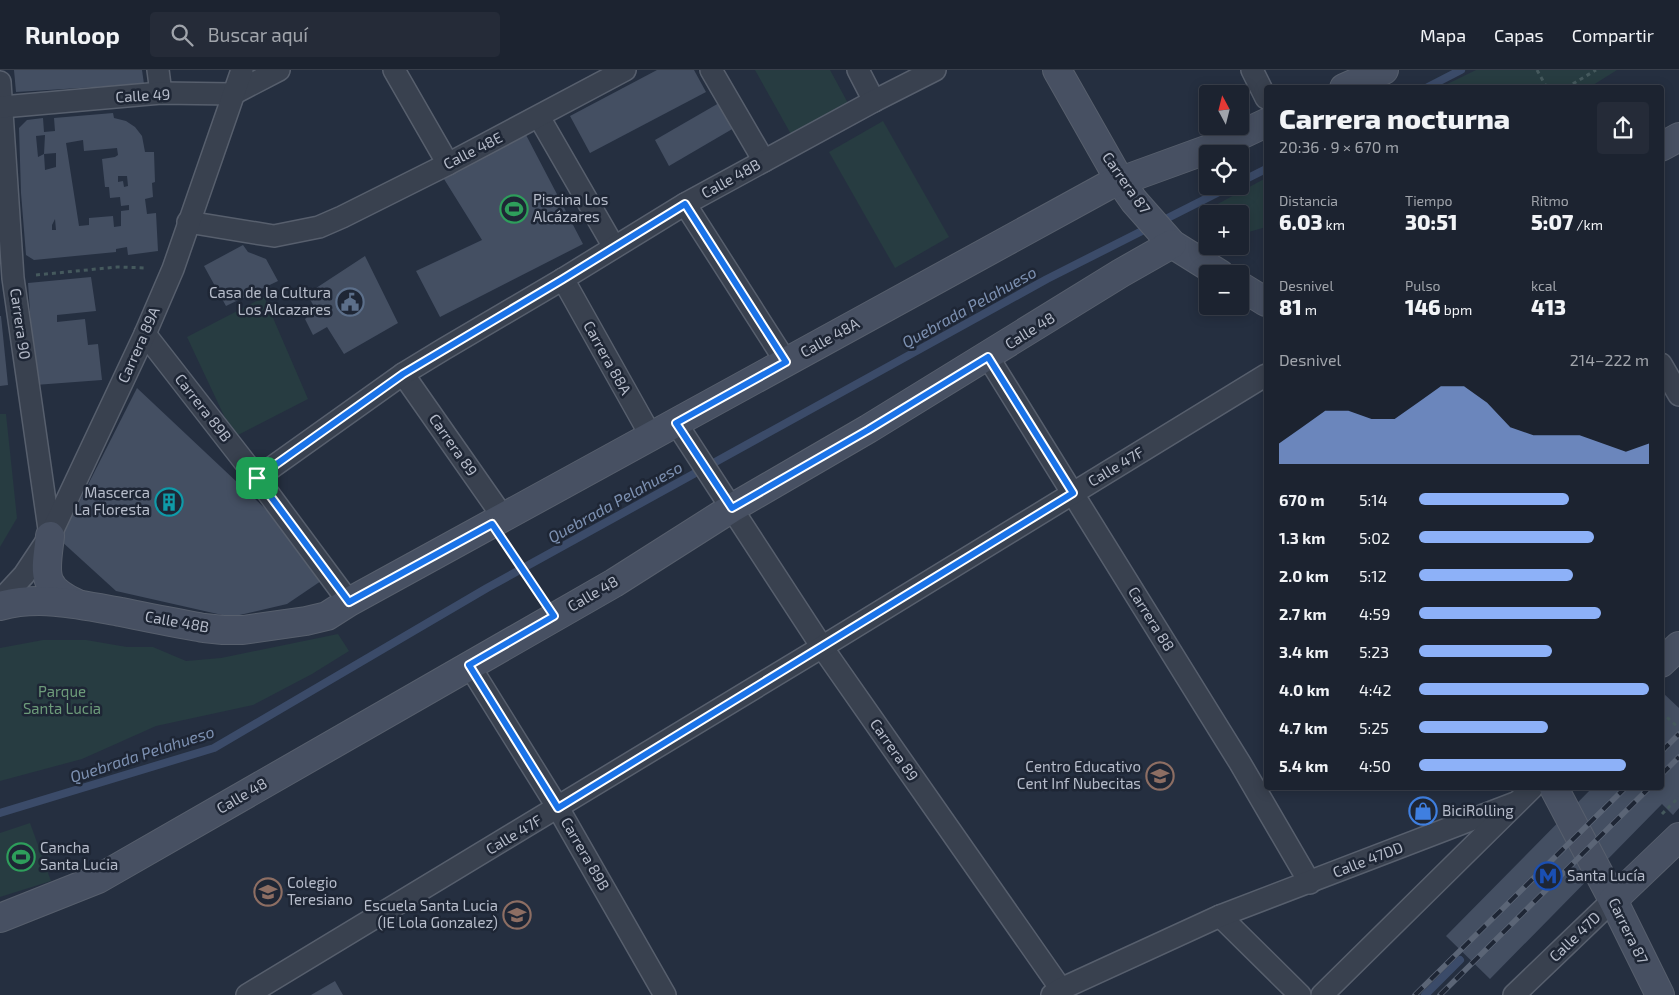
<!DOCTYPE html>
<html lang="es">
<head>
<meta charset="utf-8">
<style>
  :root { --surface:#1c2330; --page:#252b38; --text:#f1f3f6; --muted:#a0a4ab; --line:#3a404c; --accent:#8db1f8 }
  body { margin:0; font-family:"Exo 2",sans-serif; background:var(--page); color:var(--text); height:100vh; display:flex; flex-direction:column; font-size:19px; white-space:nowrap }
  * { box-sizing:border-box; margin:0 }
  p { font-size:16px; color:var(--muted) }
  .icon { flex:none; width:28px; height:28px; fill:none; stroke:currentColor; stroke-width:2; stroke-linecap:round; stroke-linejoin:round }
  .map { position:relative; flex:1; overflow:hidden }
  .panel { position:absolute; left:1264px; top:15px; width:400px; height:705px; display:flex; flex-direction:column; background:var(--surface); border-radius:5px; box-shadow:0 2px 12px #0003,0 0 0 1px var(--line) }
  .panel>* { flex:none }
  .needle { width:32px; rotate:353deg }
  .tools { position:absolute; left:1199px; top:15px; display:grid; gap:10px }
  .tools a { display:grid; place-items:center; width:50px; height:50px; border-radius:5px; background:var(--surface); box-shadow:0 2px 12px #0003,0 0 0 1px var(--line); font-size:25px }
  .pin { position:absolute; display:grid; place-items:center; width:42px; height:42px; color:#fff; margin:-21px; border-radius:10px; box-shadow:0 2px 8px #0006 }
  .round { display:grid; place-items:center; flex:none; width:52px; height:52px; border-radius:5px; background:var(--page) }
  .summary { display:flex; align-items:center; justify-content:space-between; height:85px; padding:0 15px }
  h1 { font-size:28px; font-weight:800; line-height:38px }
  .metrics { display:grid; grid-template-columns:repeat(3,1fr); gap:8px; height:85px; padding:5px 15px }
  .metrics div { display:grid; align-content:center }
  .metrics b { font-size:21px; font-weight:800 }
  .metrics small { font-size:14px; font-weight:400 }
  .metrics p { font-size:14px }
  .chart { height:140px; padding:10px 15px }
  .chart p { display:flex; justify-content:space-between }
  .chart svg { width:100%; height:90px; margin-top:5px; fill:var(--accent); opacity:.7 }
  ul { padding:0 15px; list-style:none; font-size:16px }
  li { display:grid; grid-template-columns:80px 60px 1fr; align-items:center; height:38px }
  li i { height:12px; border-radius:6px; background:var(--accent) }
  header { display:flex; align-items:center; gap:30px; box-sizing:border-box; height:70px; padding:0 25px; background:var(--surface); border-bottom:1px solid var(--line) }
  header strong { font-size:24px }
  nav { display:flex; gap:28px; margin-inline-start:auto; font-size:18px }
  .search { width:350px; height:45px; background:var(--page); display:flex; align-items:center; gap:12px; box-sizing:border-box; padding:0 18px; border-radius:5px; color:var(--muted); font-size:19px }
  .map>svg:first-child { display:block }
</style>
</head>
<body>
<header>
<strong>Runloop</strong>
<div class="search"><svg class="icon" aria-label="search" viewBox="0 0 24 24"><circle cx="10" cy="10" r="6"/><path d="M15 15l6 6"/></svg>Buscar aquí</div>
<nav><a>Mapa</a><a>Capas</a><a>Compartir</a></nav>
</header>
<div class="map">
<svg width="1679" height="925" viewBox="0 0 1679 925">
  <rect width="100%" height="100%" fill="#252f40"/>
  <!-- green -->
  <g fill="#273c41">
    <polygon points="755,0 830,0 849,35 792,66"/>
    <polygon points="1476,0 1617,0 1590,17 1441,17"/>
    <polygon points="883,51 949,167 895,198 829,82"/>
    <polygon points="1266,108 1266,157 1242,164 1240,166 1240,144 1208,144 1208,176 1233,176 1227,186 1208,178 1198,160 1199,144"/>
    <polygon points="264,227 308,329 234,367 187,267"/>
    <polygon points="0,344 6,344 17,448 0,477"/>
    <polygon points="338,564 349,581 312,604 253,635 156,656 82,689 0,711 0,578 43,570 86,570 127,577 153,577 186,591 221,588"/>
    <polygon points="30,753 51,811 0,827 0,763"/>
  </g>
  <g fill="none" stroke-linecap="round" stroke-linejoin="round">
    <!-- stream -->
    <g stroke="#3b4b69" stroke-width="8">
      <polyline points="1426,18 1461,0"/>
      <polyline points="1240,112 1266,99"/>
      <polyline points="0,743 214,678 487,518 1047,209 1231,116"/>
      <polyline points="1425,925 1460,890"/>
    </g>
  </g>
  <!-- building -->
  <g fill="#444f62" fill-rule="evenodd">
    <polygon points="14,0 142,0 144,14 16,22"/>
    <polygon points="657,0 694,0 706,22 590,83 570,46"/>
    <polygon points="719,33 734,58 669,96 655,70"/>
    <path d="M113 43 114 48 126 51 135 57 142 66 145 82H154L155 112 152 113 153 127 145 129 147 144 156 143 158 181 128 185 127 177 116 179V182L34 190 26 185 21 123 19 58 27 50 43 48 44 62 55 61 54 48ZM45 65 44 84 38 87 36 66ZM83 70 84 81 117 78 118 85 115 87 102 89 105 117H109L110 128 120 127 121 136 129 135V140L121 141V156L114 157 113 146 89 148V155L79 156 66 73ZM56 83V97L45 100 44 84ZM118 106H127L128 116 124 117 123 111 118 112ZM55 149 56 160H52V155Z"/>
    <polygon points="525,63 583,174 440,247 416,201 482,170 444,109"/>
    <polygon points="243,175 248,182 266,189 278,211 226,236 204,196"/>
    <polygon points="365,186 398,253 344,284 327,257 313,265 305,249 316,240 307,224"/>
    <polygon points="91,207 96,241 57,245 57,252 85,249 88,275 98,274 102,310 35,315 28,213"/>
    <polygon points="0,246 1,246 8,315 0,316"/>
    <polygon points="137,318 272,445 321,511 287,534 231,547 116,521 60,470"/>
    <polygon points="1662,622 1679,638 1679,738 1673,745 1662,734 1490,909 1446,866 1592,718 1661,718"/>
    <polygon points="335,911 343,925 311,925"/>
  </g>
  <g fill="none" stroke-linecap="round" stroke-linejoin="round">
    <!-- street casing -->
    <g stroke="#575f6d" stroke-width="24">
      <g id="street">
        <polyline points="158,0 161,23"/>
        <polyline points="394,0 448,94"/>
        <polyline points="711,0 764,91"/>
        <polyline points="858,0 874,31"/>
        <polyline points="1252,0 1266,28"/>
        <polyline points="0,12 13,208 50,466"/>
        <polyline points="2,37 161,23 233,24 279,0"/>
        <polyline points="539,47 614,177"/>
        <polyline points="685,134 786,292"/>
        <polyline points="188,152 274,166 319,157 342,147 448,94 625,0"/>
        <polyline points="563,209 651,366"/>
        <polyline points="145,264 257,408 349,532"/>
        <polyline points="988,287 1240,693 1310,813"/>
        <polyline points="1661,294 1679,325"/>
        <polyline points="403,304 503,447"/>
        <polyline points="676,353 822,577 1061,919"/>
        <polyline points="257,408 403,304 444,279 563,209 685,134 874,31 935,0"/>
        <polyline points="0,531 24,505 50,466 145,264 173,199 242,0"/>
        <polyline points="469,595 558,738 665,925"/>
        <polyline points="1220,846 1300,925"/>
        <polyline points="247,925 822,577 1266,305"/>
        <polyline points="1052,925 1061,919 1220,846 1515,733"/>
        <polyline points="1322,925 1532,718"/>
        <polyline points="1514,925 1613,830"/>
      </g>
    </g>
    <!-- secondary casing -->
    <g stroke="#575f6d" stroke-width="30">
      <g id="secondary">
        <polyline points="1057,0 1120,111 1134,131 1172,174 1220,204"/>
        <polyline points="1344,18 1384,0"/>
        <polyline points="1661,77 1679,67"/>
        <polyline points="1240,216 1266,232"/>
        <path d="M50 466C46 502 39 517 78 534"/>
        <path d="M0 536C40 525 82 535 121 542 149 548 177 553 204 558L223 560H243L306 551 327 546 349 532 1107 116 1217 76 1266 53"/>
        <polyline points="1661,593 1679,576"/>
        <polyline points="1554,718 1613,830 1660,925"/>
        <polyline points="1613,830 1679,767"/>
        <polyline points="0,848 98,809 614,513 732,438 868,359 1121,203 1172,174"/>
      </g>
    </g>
    <!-- path -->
    <g stroke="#45595d" stroke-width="3" stroke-dasharray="4 4" stroke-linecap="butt">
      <polyline points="1537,0 1547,18"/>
      <polyline points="1566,18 1596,0"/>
      <polyline points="36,205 117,197 147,198"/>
      <polyline points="506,475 540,526"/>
      <polyline points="1661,642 1679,658"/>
      <polyline points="1662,744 1679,727"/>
    </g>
    <!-- street -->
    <use href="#street" stroke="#39414f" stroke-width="21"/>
    <!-- secondary -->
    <use href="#secondary" stroke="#475062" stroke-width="28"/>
    <!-- rail casing -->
    <g stroke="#5b6576" stroke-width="5.5">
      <g id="rail">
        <polyline points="1661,682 1679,664"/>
        <polyline points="1661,705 1679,687"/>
        <polyline points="1415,925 1625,718"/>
        <polyline points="1440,925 1649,718"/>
      </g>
    </g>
    <!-- rail -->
    <use href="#rail" stroke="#1e2635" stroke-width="4" stroke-dasharray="11" stroke-linecap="butt"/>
  </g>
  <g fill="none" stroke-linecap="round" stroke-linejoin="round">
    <!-- route casing -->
    <g stroke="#fff" stroke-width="10">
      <polygon id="route" points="685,134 786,292 676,353 732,438 868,360 988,287 1073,423 558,738 469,595 554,546 492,454 349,532 257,408 403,304 563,209"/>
    </g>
    <!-- route -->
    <use href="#route" stroke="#1a73e8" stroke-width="6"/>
  </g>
  <!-- icons -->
  <defs>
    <g id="stadium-ring" transform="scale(1.4375)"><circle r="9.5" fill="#1e2635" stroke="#2e9e5b" stroke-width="1.5"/><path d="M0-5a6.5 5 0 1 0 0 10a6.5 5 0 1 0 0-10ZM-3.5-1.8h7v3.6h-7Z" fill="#2e9e5b"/></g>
    <g id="civic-ring" transform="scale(1.4375)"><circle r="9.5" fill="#1e2635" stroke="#5c6f8a" stroke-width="1.5"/><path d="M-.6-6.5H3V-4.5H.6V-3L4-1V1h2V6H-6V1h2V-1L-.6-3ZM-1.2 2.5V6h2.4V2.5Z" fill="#5c6f8a"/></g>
    <g id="building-ring" transform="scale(1.4375)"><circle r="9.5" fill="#1e2635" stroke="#0f9aa8" stroke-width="1.5"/><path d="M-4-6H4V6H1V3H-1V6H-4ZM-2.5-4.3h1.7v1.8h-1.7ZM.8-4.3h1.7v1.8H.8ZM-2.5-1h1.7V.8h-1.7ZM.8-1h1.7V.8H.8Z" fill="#0f9aa8"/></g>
    <g id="school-ring" transform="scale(1.4375)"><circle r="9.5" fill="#1e2635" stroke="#8d6e63" stroke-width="1.5"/><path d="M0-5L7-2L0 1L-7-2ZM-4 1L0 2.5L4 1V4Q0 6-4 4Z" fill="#8d6e63"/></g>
    <g id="shop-ring" transform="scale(1.4375)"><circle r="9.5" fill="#1e2635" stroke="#3f7fe0" stroke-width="1.5"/><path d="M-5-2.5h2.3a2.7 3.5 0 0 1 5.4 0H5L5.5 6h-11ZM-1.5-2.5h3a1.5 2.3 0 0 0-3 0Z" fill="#3f7fe0"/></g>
    <g id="metro-ring" transform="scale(1.4375)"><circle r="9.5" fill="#1e2635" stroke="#1a4fb4" stroke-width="1.5"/><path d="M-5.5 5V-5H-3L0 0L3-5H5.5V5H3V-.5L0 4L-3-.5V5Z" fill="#1a4fb4"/></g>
  </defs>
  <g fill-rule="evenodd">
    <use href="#stadium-ring" x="514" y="139"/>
    <use href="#civic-ring" x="350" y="232"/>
    <use href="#building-ring" x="169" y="432"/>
    <use href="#school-ring" x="1160" y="706"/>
    <use href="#shop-ring" x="1423" y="741"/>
    <use href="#stadium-ring" x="21" y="787"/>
    <use href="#metro-ring" x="1548" y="806"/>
    <use href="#school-ring" x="268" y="822"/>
    <use href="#school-ring" x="517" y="845"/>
  </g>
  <g text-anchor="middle" stroke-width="5" stroke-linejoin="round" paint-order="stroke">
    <!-- street labels -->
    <g font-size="15" fill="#b6bcca" stroke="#1e2635">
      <text transform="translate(143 26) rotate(-3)" y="5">Calle 49</text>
      <text transform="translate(473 81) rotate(-27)" y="5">Calle 48E</text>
      <text transform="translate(731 109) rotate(-29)" y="5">Calle 48B</text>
      <text transform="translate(1126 113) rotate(55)" y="5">Carrera 87</text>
      <text transform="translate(20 254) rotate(82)" y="5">Carrera 90</text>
      <text transform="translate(1030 261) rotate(-32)" y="5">Calle 48</text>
      <text transform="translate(830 268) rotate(-29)" y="5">Calle 48A</text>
      <text transform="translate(139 275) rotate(-66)" y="5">Carrera 89A</text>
      <text transform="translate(607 288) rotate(61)" y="5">Carrera 88A</text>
      <text transform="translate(203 338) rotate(52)" y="5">Carrera 89B</text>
      <text transform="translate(453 375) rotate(55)" y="5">Carrera 89</text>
      <text transform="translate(1116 397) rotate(-31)" y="5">Calle 47F</text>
      <text transform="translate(593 524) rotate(-30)" y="5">Calle 48</text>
      <text transform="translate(1151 549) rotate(58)" y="5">Carrera 88</text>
      <text transform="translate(177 552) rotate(10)" y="5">Calle 48B</text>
      <text transform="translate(894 680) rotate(55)" y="5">Carrera 89</text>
      <text transform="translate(242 726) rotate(-30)" y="5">Calle 48</text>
      <text transform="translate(514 765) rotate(-31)" y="5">Calle 47F</text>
      <text transform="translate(585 784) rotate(60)" y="5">Carrera 89B</text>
      <text transform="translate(1368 790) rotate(-21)" y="5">Calle 47DD</text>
      <text transform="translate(1628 861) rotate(64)" y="5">Carrera 87</text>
      <text transform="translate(1575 867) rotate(-44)" y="5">Calle 47D</text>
    </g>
    <!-- poi labels -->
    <g font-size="15" fill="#b6bcca" stroke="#1e2635" text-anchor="start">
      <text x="533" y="135">Piscina Los<tspan x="533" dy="17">Alcázares</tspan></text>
      <text x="331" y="228" text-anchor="end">Casa de la Cultura<tspan x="331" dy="17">Los Alcazares</tspan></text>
      <text x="150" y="428" text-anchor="end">Mascerca<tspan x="150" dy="17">La Floresta</tspan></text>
      <text x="1141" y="702" text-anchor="end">Centro Educativo<tspan x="1141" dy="17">Cent Inf Nubecitas</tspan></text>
      <text x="1442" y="746">BiciRolling</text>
      <text x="40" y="783">Cancha<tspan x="40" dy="17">Santa Lucia</tspan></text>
      <text x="1567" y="811">Santa Lucía</text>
      <text x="287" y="818">Colegio<tspan x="287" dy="17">Teresiano</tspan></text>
      <text x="498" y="841" text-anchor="end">Escuela Santa Lucia<tspan x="498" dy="17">(IE Lola Gonzalez)</tspan></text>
    </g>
    <!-- park labels -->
    <g font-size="15" fill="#6d9b7a" stroke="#1e2635">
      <text x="62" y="627">Parque<tspan x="62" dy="17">Santa Lucia</tspan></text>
    </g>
    <!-- water labels -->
    <g font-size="16" font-style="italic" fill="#7d91b2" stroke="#1e2635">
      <text transform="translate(969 237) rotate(-29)" y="6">Quebrada Pelahueso</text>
      <text transform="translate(615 432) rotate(-29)" y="6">Quebrada Pelahueso</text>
      <text transform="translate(142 684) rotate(-18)" y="6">Quebrada Pelahueso</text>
    </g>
  </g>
</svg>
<div class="tools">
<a><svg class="needle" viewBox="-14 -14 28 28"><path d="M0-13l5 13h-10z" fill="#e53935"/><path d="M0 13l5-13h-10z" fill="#a0a4ab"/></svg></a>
<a><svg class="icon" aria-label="locate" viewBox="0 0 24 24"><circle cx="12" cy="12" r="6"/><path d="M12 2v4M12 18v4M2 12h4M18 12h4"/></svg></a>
<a>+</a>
<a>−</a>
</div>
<div class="pin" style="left:257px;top:408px;background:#1e9e55"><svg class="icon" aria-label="arrive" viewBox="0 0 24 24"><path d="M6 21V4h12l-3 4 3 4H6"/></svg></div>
<section class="panel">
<div class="summary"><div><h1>Carrera nocturna</h1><p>20:36 · 9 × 670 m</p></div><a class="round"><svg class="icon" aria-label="share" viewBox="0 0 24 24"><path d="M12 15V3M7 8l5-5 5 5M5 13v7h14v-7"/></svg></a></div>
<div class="metrics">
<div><p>Distancia</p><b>6.03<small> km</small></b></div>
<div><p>Tiempo</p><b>30:51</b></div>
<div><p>Ritmo</p><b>5:07<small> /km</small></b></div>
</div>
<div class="metrics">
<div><p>Desnivel</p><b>81<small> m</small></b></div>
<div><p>Pulso</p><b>146<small> bpm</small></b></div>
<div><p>kcal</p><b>413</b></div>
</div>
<div class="chart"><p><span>Desnivel</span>214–222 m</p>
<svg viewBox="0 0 160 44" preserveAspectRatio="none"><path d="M0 44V34L10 26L20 18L30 18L40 22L50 22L60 14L70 6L80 6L90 14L100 26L110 30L120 30L130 30L140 34L150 38L160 34V44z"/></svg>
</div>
<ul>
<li><b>670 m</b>5:14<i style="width:65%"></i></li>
<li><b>1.3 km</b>5:02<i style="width:76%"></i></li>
<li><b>2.0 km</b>5:12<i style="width:67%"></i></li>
<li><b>2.7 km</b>4:59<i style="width:79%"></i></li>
<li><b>3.4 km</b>5:23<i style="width:58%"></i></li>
<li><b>4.0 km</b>4:42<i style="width:100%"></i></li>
<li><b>4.7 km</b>5:25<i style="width:56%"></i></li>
<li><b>5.4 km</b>4:50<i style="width:90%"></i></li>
</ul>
</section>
</div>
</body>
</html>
